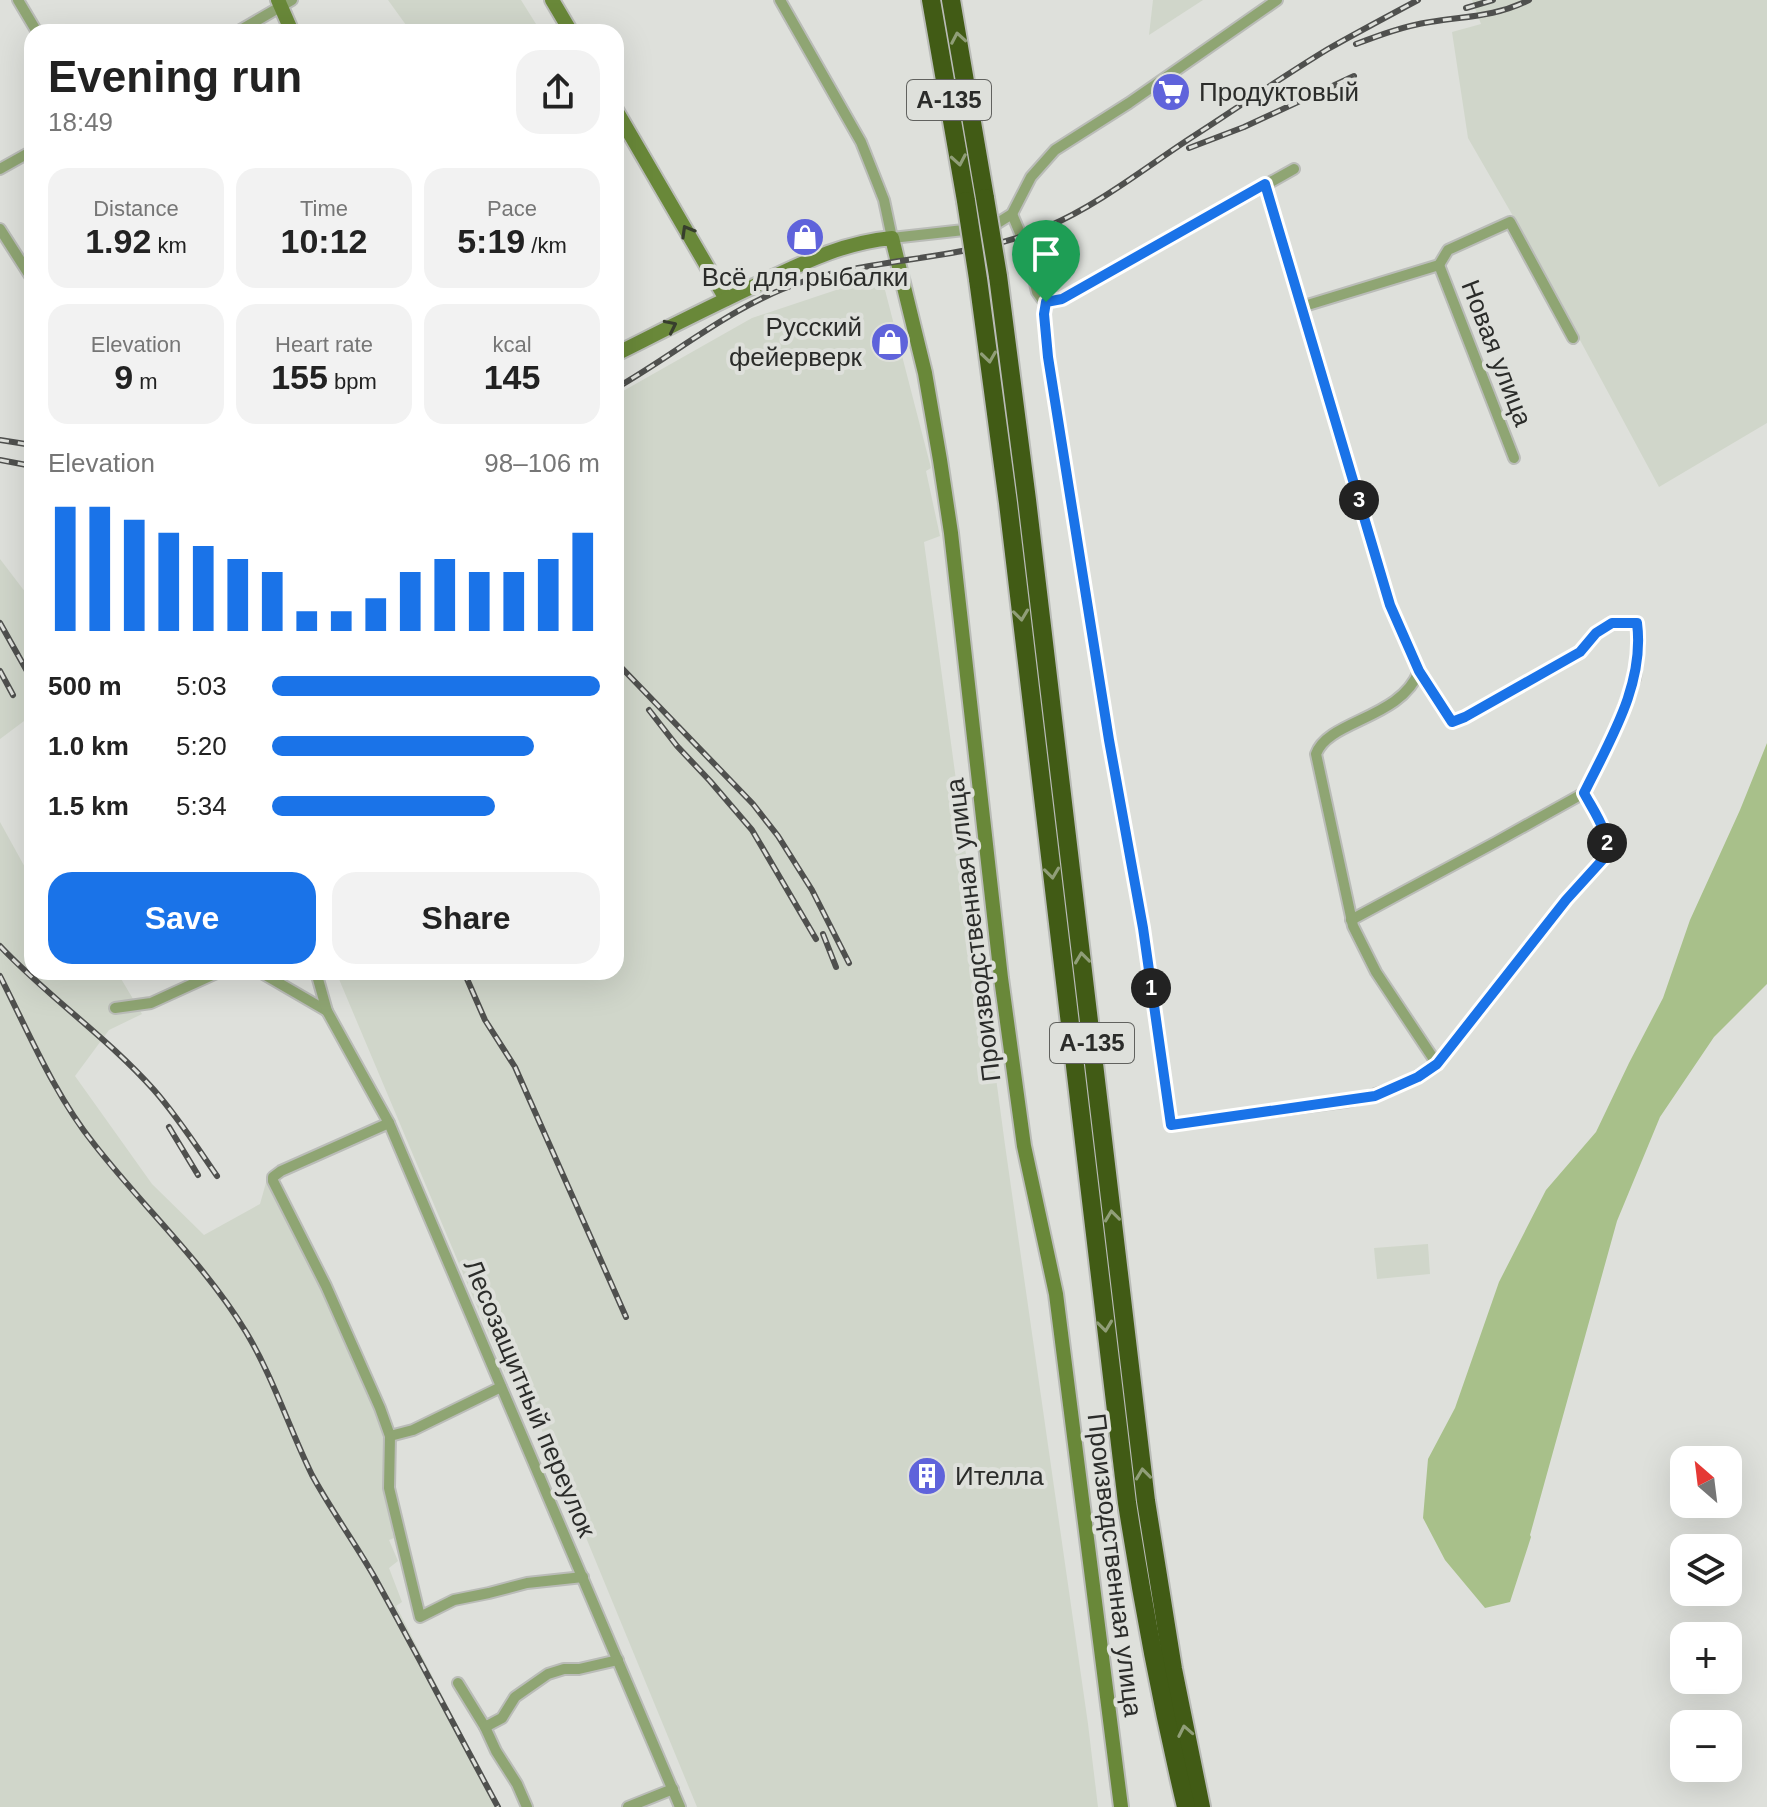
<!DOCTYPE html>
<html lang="en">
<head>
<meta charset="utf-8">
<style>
  :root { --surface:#fff; --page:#f2f2f2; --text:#222; --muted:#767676; --accent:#1a73e8 }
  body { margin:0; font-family:Helvetica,sans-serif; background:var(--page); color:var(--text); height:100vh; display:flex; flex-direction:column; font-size:30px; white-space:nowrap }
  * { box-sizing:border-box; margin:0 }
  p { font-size:26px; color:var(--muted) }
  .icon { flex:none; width:44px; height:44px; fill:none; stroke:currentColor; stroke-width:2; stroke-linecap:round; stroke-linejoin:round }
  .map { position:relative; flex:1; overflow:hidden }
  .details { position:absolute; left:24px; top:24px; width:600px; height:956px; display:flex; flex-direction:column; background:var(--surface); border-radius:24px; box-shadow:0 8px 32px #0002 }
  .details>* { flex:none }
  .needle { width:52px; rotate:332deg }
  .controls { position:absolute; left:1670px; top:1446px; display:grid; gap:16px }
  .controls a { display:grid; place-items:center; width:72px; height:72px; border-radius:16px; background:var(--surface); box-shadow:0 8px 32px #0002; font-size:40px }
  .pin { position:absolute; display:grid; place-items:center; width:68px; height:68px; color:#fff; margin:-82px -34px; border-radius:50% 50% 50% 0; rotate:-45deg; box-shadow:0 0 8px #0007 }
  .pin .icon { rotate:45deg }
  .km { position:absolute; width:40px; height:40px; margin:-20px; border-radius:50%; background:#222; color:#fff; font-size:22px; line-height:40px; text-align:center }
  .round { display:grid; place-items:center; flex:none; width:84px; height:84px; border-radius:24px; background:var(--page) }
  .headline { display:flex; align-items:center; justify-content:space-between; height:136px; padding:0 24px }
  h1 { font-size:44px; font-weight:800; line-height:60px }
  .figures { display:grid; grid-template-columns:repeat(3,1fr); gap:12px; height:136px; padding:8px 24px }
  .figures div { display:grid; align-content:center; border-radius:20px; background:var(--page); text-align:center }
  .figures b { font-size:34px; font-weight:800 }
  .figures small { font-size:22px; font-weight:400 }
  .figures p { font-size:22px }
  .chart { height:224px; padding:16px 24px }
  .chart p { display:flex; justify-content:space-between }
  .chart svg { width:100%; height:144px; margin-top:8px; stroke:var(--accent); stroke-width:6 }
  .action { display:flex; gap:16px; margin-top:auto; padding:16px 24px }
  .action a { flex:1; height:92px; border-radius:24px; background:var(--accent); color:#fff; font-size:32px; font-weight:800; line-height:92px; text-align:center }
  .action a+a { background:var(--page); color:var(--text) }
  ul { padding:0 24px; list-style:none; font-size:26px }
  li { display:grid; grid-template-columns:128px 96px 1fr; align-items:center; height:60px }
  li i { height:20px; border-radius:10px; background:var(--accent) }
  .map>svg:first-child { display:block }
</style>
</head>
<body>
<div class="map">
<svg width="1767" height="1807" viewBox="0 0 1767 1807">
  <rect width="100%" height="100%" fill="#dee0db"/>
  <!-- built -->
  <g fill="#d0d6ca">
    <polygon points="388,0 521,0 541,32 411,32"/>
    <polygon points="1153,0 1203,0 1149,35"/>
    <polygon points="1472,0 1767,0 1767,423 1659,487 1517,223 1468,138 1452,32 1481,24"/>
    <polygon points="866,280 878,284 885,290 931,468 926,471 940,536 924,542 1005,1145 1088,1724 1098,1807 697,1807 517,1370 505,1373 336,972 616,972 616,395 752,318"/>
    <polygon points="0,559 32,601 32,715 0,739"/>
    <polygon points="0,822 32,880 32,972 117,972 142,1014 109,1030 75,1076 152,1184 204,1235 260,1204 269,1172 276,1176 389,1415 394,1467 392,1532 394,1538 389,1540 398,1561 389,1568 402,1602 396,1606 500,1807 0,1807"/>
    <polygon points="1428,1244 1430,1274 1377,1279 1374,1248"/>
  </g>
  <!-- green -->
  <polygon fill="#a8c08a" points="1767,743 1767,984 1714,1037 1660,1117 1617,1221 1530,1535 1531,1537 1510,1602 1485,1608 1445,1560 1423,1518 1428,1459 1455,1408 1499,1282 1546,1190 1596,1132 1629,1063 1663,998 1690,920 1740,810"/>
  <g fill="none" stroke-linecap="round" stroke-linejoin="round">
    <!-- street casing -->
    <g stroke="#babcb8" stroke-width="14">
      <g id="street">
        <polyline points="18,0 37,32"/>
        <polyline points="780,0 861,142 884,200 892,238 973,229"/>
        <polyline points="237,32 292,0"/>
        <polyline points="0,169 32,151"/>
        <polyline points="1265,184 1390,605 1419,671 1452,722 1465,717 1580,652 1596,633 1612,623 1637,623 1639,643 1635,678 1616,728 1584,793 1496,842 1351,920"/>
        <path d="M1012 214 1028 252 1037 292 1042 299 1046 302 1044 314 1048 357 1109 740 1143 928 1171 1125 1350 1101C1382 1094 1410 1083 1437 1064L1566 900 1605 857C1611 834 1594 812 1584 793"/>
        <polyline points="988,226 996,224 1012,214 1031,177 1055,150 1129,103 1277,0"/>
        <polyline points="0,229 32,279"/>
        <polyline points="1439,265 1448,250 1510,222 1573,338"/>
        <polyline points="1439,265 1514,458"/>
        <polyline points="1046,302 1062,299 1294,169"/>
        <polyline points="1301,307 1439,265"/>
        <path d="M1419 671C1401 719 1328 720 1316 754L1353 926 1376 972 1437 1064"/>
        <polyline points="260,972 327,1011"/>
        <polyline points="316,972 327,1011 389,1123 680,1807"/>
        <polyline points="115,1008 151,1003 219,972"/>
        <polyline points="389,1123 281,1171 273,1177 273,1181 326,1286 380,1408 390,1436 389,1488 420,1617 454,1600 489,1593 527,1583 583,1577"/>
        <polyline points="390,1436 413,1430 501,1387"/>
        <polyline points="458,1683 485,1727 496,1751 517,1784 527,1807"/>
        <polyline points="485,1727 502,1718 515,1697 548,1674 564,1669 579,1669 618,1660"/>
        <polyline points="628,1807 673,1789"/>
      </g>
    </g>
    <!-- secondary casing -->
    <g stroke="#babcb8" stroke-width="18">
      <g id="secondary">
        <polyline points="278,0 292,32"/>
        <polyline points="552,0 571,32"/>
        <polyline points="616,110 726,299"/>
        <path d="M616 354C662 331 707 308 754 286 801 264 840 243 892 238L925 373 940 460 951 533 1001 978 1024 1146 1056 1294 1121 1807"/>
      </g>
    </g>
    <!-- highway casing -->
    <g stroke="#babcb8" stroke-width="22">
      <g id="highway">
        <polyline points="931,0 966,201"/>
        <polyline points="951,0 985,198"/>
        <polyline points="998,276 1027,500 1146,1501 1173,1669 1201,1807"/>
        <path d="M978 279 1008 503 1127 1503C1143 1606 1162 1706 1186 1807"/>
      </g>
    </g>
    <!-- street -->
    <use href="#street" stroke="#8fa573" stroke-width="10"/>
    <!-- secondary -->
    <use href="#secondary" stroke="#698839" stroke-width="14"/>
    <!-- highway -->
    <use href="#highway" stroke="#415b15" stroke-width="18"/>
    <!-- rail casing -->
    <g stroke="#4f504e" stroke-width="6">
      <g id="rail">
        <polyline points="1466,8 1493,0"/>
        <path d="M1356 44C1380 35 1404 26 1430 22 1466 16 1495 17 1529 0"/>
        <polyline points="1189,148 1244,127 1354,76"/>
        <path d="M616 388C679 352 735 303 805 281 885 256 969 260 1047 227 1096 206 1141 171 1186 141 1233 111 1280 78 1328 49 1358 32 1388 16 1418 0"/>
        <polyline points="0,440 32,445"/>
        <polyline points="0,460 32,466"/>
        <polyline points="0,623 32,680"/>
        <polyline points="616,662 753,804 778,836 812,890 849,963"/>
        <polyline points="0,671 13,695"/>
        <polyline points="649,710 677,746 710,781 752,830 816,939"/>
        <polyline points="823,934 836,967"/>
        <path d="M0 946C48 997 107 1037 154 1090 177 1116 197 1147 217 1176"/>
        <polyline points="464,972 485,1020 515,1067 626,1317"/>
        <path d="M0 976C29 1033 54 1094 94 1144 144 1208 204 1263 246 1332 273 1377 289 1428 312 1475 331 1510 355 1543 375 1578 417 1654 457 1731 498 1807"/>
        <polyline points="169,1127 198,1175"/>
      </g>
    </g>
    <!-- rail -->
    <use href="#rail" stroke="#dee0db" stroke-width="3" stroke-dasharray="9" stroke-linecap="butt"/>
    <!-- highway-bridge casing -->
    <g stroke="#babcb8" stroke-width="22" stroke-linecap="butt">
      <g id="highway-bridge">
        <polyline points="985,198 998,276"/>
        <polyline points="966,201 978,279"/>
      </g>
    </g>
    <!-- highway-bridge -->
    <use href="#highway-bridge" stroke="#415b15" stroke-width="18"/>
  </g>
  <!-- one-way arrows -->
  <defs><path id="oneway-chevron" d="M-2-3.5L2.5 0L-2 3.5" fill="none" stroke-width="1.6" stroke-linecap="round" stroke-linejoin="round" transform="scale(2)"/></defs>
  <g stroke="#909e78">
    <use href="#oneway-chevron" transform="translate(958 38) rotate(-100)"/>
    <use href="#oneway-chevron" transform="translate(959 160) rotate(80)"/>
    <use href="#oneway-chevron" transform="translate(989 357) rotate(82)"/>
    <use href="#oneway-chevron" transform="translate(1021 615) rotate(83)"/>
    <use href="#oneway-chevron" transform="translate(1052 873) rotate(83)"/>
    <use href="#oneway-chevron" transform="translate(1082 958) rotate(-97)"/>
    <use href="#oneway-chevron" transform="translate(1112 1216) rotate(-97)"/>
    <use href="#oneway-chevron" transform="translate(1105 1326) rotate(83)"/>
    <use href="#oneway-chevron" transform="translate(1143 1474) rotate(-97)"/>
    <use href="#oneway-chevron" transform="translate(1185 1731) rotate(-101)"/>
  </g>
  <g stroke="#373e2d">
    <use href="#oneway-chevron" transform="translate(687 231) rotate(-120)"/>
    <use href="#oneway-chevron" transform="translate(671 326) rotate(-26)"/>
  </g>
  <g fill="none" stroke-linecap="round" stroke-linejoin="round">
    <!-- route casing -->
    <g stroke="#fff" stroke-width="16">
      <path id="route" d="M1265 184 1390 605 1419 671 1452 722 1465 717 1580 652 1596 633 1612 623H1637C1645 684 1610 740 1584 793 1594 812 1612 835 1605 857L1566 900 1437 1064 1418 1077 1375 1096 1171 1125 1143 928 1109 740 1048 357 1044 314 1046 302 1062 299Z"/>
    </g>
    <!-- route -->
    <use href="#route" stroke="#1a73e8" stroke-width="10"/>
  </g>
  <!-- icons -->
  <defs>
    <g id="supermarket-disc" transform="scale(2)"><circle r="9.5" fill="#5f63db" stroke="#dee0db"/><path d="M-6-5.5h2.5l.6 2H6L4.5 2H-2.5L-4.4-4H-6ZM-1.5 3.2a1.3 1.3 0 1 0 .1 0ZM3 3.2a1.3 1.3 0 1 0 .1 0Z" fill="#fff"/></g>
    <g id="shop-disc" transform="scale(2)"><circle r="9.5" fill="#5f63db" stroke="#dee0db"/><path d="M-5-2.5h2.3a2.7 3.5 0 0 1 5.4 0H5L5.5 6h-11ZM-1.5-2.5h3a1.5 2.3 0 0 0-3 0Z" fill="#fff"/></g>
    <g id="building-disc" transform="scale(2)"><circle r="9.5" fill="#5f63db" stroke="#dee0db"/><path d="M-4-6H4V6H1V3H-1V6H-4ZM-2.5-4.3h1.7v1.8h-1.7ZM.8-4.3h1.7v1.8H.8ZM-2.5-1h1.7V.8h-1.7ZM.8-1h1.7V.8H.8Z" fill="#fff"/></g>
  </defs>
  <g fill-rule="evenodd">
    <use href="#supermarket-disc" x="1171" y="92"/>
    <use href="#shop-disc" x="805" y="237"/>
    <use href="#shop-disc" x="890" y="342"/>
    <use href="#building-disc" x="927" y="1476"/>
  </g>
  <g text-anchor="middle" stroke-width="8" stroke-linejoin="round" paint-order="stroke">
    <!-- shield labels -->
    <g fill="#dee0db" stroke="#61625f" stroke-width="2">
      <rect x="907" y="80" width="84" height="40" rx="6"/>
      <rect x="1050" y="1023" width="84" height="40" rx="6"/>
    </g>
    <g font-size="24" font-weight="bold" fill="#2b2c2a">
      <text x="949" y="108">А-135</text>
      <text x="1092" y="1051">А-135</text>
    </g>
    <!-- poi labels -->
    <g font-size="26" fill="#2b2c2a" stroke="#dee0db" text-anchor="start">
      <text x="1199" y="101">Продуктовый</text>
      <text x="805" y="286" text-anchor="middle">Всё для рыбалки</text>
      <text x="862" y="336" text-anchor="end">Русский<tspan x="862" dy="30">фейерверк</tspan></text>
      <text x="955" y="1485">Ителла</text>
    </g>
    <!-- street labels -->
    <g font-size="26" fill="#2b2c2a" stroke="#dee0db">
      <text transform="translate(1497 353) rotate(69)" y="9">Новая улица</text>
      <text transform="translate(973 930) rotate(-97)" y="9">Производственная улица</text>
      <text transform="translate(530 1398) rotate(67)" y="9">Лесозащитный переулок</text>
      <text transform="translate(1115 1565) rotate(83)" y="9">Производственная улица</text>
    </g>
  </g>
</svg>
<div class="controls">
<a><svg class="needle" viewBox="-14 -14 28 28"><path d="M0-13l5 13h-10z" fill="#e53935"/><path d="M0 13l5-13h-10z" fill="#767676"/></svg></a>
<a><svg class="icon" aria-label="layers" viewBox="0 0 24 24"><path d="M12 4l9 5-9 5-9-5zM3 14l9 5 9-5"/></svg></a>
<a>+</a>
<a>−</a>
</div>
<div class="pin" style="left:1046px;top:302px;background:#1e9e55"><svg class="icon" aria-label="arrive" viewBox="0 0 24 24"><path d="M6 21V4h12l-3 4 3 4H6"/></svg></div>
<b class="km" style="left:1151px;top:988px">1</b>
<b class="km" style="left:1607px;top:843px">2</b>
<b class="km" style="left:1359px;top:500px">3</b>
<section class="details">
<div class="headline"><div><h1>Evening run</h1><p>18:49</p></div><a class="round"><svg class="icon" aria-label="share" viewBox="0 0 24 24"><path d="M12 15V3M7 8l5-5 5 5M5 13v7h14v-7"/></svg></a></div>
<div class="figures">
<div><p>Distance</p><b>1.92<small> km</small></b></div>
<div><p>Time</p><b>10:12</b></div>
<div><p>Pace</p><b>5:19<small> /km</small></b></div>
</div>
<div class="figures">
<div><p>Elevation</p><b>9<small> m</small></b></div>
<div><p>Heart rate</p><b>155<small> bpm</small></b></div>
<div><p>kcal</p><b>145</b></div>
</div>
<div class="chart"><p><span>Elevation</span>98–106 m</p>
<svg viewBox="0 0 160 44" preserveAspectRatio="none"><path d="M5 44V6M15 44V6M25 44V10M35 44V14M45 44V18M55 44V22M65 44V26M75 44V38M85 44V38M95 44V34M105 44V26M115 44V22M125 44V26M135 44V26M145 44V22M155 44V14"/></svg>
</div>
<ul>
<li><b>500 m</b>5:03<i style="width:100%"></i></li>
<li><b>1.0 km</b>5:20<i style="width:80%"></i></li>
<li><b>1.5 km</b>5:34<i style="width:68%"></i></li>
</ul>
<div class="action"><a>Save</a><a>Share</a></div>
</section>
</div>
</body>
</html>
